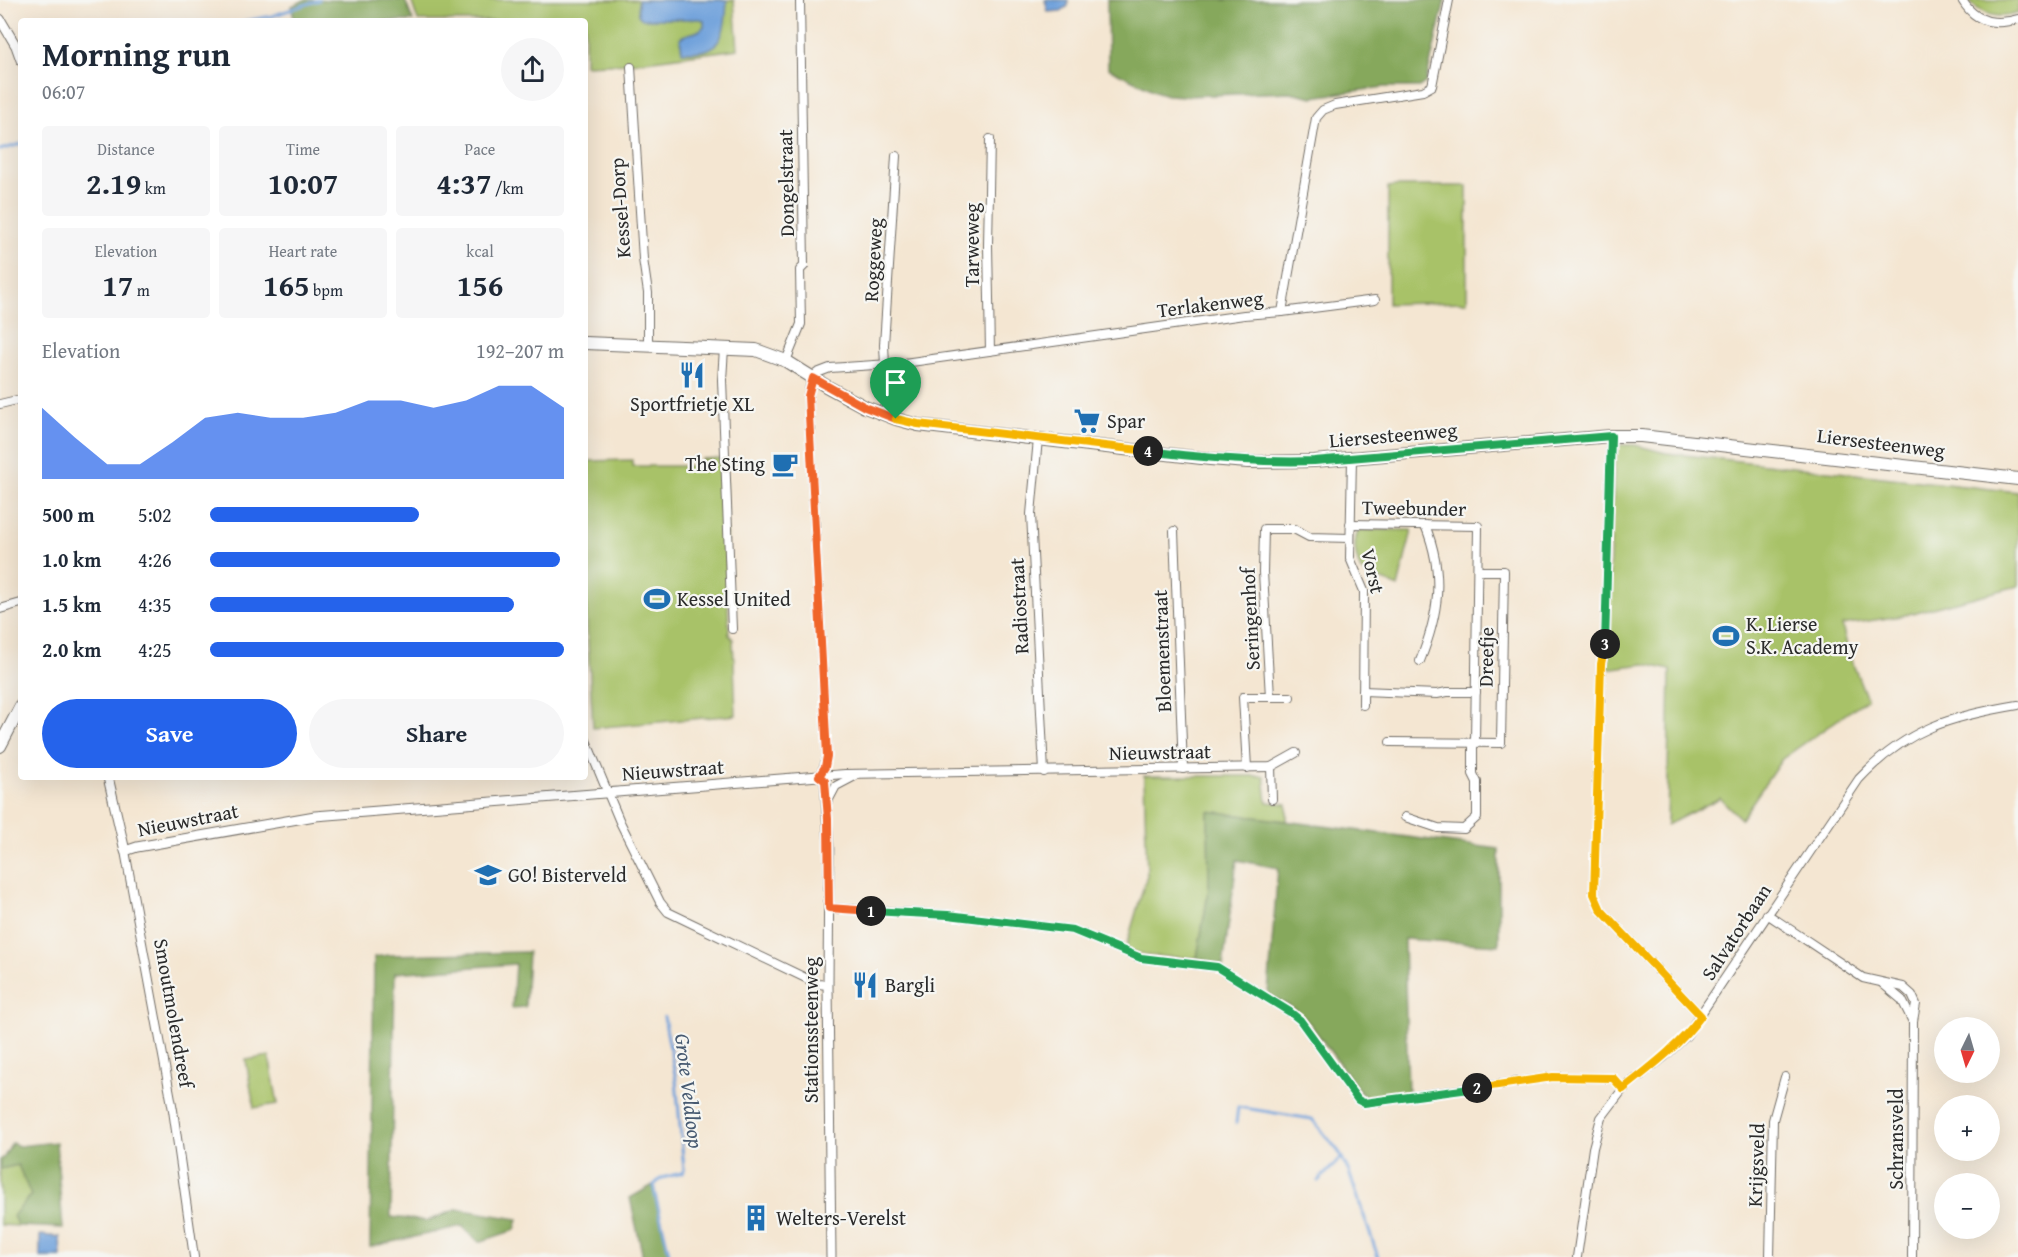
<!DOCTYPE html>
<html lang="en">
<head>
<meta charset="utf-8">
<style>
  :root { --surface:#fff; --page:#f6f6f7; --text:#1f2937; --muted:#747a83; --accent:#2563eb }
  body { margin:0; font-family:"Gentium Book Plus",serif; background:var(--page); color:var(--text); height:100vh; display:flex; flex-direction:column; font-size:22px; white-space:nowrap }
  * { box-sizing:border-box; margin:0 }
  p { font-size:20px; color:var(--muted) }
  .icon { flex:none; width:33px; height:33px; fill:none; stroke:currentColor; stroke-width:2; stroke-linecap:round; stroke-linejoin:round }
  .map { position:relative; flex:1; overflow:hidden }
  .drawer { position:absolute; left:18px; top:18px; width:570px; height:762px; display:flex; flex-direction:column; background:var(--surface); border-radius:6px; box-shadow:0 6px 24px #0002 }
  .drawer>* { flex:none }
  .needle { width:39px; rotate:185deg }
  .tools { position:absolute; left:1934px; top:1017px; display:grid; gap:12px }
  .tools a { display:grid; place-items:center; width:66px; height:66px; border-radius:50%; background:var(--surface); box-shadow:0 6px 24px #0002; font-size:30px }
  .pin { position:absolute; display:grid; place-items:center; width:51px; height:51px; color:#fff; margin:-62px -26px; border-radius:50% 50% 50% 0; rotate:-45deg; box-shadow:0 0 6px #0007 }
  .pin .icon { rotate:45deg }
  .km { position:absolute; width:30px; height:30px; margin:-15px; border-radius:50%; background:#222; color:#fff; font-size:16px; line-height:30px; text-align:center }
  .round { display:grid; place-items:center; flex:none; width:63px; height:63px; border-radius:32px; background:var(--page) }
  .overview { display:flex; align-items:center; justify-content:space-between; height:102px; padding:0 24px }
  h1 { font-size:33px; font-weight:600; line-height:45px }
  .metrics { display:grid; grid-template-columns:repeat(3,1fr); gap:9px; height:102px; padding:6px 24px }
  .metrics div { display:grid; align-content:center; border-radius:6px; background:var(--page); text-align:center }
  .metrics b { font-size:30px; font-weight:600 }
  .metrics small { font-size:16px; font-weight:400 }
  .metrics p { font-size:16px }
  .chart { height:168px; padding:12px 24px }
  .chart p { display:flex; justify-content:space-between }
  .chart svg { width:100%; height:108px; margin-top:6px; fill:var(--accent); opacity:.7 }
  .button { display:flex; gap:12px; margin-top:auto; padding:12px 24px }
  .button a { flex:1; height:69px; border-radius:36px; background:var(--accent); color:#fff; font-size:24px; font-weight:600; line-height:69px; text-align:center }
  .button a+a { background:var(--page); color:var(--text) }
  ul { padding:0 24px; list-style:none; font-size:20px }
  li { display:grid; grid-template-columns:96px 72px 1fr; align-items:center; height:45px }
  li i { height:15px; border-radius:8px; background:var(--accent) }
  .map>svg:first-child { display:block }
</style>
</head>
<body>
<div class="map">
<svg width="2018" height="1257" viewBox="0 0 2018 1257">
  <rect width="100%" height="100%" fill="#f6f6f2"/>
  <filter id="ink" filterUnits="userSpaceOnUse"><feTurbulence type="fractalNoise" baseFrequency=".0167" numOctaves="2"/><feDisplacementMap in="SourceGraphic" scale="12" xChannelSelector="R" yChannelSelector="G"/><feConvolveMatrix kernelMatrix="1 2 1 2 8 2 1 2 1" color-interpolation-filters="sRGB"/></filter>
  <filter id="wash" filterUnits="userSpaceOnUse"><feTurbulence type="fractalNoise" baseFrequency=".008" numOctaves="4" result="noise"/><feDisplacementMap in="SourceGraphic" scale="24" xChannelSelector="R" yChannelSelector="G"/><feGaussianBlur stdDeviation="1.35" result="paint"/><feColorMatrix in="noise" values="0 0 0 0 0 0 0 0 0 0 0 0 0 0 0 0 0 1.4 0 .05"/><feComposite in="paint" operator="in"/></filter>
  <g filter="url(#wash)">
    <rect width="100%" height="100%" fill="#f4e6d2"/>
    <!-- green -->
    <g fill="#a8c268" stroke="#6a764a" stroke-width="1.5">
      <polygon points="411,0 734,0 738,49 630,63 585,65 585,21 418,21"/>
      <path d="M1968 0H2018V13C2000 20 1980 15 1968 0Z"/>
      <polygon points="1396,186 1467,186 1467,302 1388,304 1388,187"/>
      <polygon points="1615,445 1635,445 1666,453 2018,492 2018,586 1901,616 1842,625 1849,654 1867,699 1782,759 1741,819 1720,798 1667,825 1670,670 1645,664 1605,669"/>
      <polygon points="724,458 729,635 733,639 736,715 593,728 585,591 585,461 632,460 632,466 701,466 701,459"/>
      <path d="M1359 530H1412L1398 587 1361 571C1356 559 1352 542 1359 530Z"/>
      <polygon points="1144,776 1264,776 1267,802 1287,804 1287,821 1208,811 1209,888 1197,958 1151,956 1125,950 1147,875"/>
      <polygon points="269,1056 278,1104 254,1108 246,1060"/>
      <polygon points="18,1165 31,1195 13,1216 18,1226 0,1225 0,1169"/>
    </g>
    <!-- forest -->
    <g fill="#86a85c" stroke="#586a44" stroke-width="1.5">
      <polygon points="305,0 405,0 413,21 294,21 292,6"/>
      <polygon points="1107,0 1445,0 1426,82 1419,87 1384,87 1313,97 1290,92 1185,96 1167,95 1155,91 1108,68"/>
      <polygon points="1208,811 1499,849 1499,945 1404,939 1408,1093 1373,1098 1363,1096 1311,1025 1298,1011 1268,994 1278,868 1237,860 1223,966 1197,958 1209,888"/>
      <polygon points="528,952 525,1007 512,1008 515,964 395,973 391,1217 427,1221 457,1209 518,1219 515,1230 479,1242 462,1226 370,1247 374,957 389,955"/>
      <polygon points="56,1142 63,1228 18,1226 13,1216 31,1195 18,1165 0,1169 0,1160 4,1157 12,1143 19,1146"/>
      <polygon points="653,1185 670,1257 643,1257 630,1198"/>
    </g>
    <!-- water -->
    <g fill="#70a1db" stroke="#4e6683" stroke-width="1.5">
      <path d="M638 0H727C726 16 726 45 706 50 699 52 690 52 682 52L680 38C687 32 698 35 704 26V21L701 19H642L638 15Z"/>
      <polygon points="1045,0 1068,0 1068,6 1061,11 1048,12"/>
      <polygon points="40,1235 60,1237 61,1257 40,1257"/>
    </g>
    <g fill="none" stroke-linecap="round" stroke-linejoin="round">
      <!-- stream -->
      <g stroke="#70a1db" stroke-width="3">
        <polyline points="245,21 272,16 319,0"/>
        <polyline points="0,150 21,144"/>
        <polyline points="664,1017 676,1080 684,1170 682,1173 662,1178 654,1185 654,1190 670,1257"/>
        <polyline points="1236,1123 1238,1107 1312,1119 1339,1152 1349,1172 1378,1257"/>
        <polyline points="1318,1181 1342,1157"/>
      </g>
    </g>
  </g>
  <g filter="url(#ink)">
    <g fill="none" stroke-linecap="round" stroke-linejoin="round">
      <!-- minor casing -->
      <g stroke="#716c65" stroke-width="10">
        <g id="minor">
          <path d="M1962 0C1975 22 1995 26 2018 19"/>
          <polyline points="631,67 643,259 648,293 648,346"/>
          <polyline points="1282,312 1375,300"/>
          <polyline points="724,348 722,380 732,629"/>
          <polyline points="990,351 988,245 990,139"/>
          <polyline points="786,361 801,324 800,270 804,266 800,0"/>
          <polyline points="885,365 884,345 896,156"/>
          <polyline points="0,404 21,399"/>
          <polyline points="1611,436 1605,651 1601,664 1594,894 1601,910 1701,1016"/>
          <polyline points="1038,439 1031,514 1044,772"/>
          <polyline points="1352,458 1350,558 1364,591 1363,705"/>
          <polyline points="1350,524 1478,526 1475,742 1473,747 1473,774 1477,782 1477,817 1464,829 1438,828 1405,817"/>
          <polyline points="1174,531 1183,769"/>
          <polyline points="0,609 21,603"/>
          <path d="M1420 661C1439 614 1445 574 1425 525"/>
          <polyline points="1363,691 1437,694 1447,692 1476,692"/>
          <polyline points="1270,697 1290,697"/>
          <polyline points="585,738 620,822 660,902 668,912 818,984 828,985"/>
          <polyline points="1390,742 1501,743 1504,571 1478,571"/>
          <polyline points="1271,767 1272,799"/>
          <polyline points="1247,768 1243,697 1270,697 1263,572 1264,529 1294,529 1309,537 1350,538"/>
          <polyline points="819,776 824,767 827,756 808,396 810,386 817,373 830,368 904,363 1244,315 1282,312 1316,118 1323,110 1335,105 1423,91 1432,86 1449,0"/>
          <polyline points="819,776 845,774 1271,767 1296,753"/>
          <polyline points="827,803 836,786 855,776"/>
          <polyline points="125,851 173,1110 194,1257"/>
          <polyline points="829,908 948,915 1073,930 1141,958 1217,967 1290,1012 1300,1020 1358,1100 1364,1103 1553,1077 1613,1078 1623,1089"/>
          <polyline points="1767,914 1863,978 1903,987 1912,995 1916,1004 1913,1021 1912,1257"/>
          <polyline points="1883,984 1902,1000 1912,1020"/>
          <path d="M1577 1257 1593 1148 1601 1118 1623 1089 1665 1056 1686 1036 1859 779C1907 728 1952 716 2018 705"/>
          <polyline points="1770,1257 1773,1120 1785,1077"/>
        </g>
      </g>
      <!-- tertiary casing -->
      <g stroke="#716c65" stroke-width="11">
        <g id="tertiary">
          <polyline points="0,19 16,46 21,60"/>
          <polyline points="108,777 125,851 137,847 315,816 819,776 825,781 829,849 828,985 831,1257"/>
        </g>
      </g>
      <!-- primary casing -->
      <g stroke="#716c65" stroke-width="14">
        <g id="primary">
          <polyline points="585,343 756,350 786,361 826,386 865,407 896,419 918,425 1210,459 1248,462 1314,461 1611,436 1641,436 2018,479"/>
          <polyline points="0,746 21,706"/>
        </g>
      </g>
      <!-- minor -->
      <use href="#minor" stroke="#fff" stroke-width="8"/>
      <!-- tertiary -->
      <use href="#tertiary" stroke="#fff" stroke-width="9"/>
      <!-- primary -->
      <use href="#primary" stroke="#fff" stroke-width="12"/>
    </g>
  </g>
  <g fill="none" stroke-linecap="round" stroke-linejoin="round" filter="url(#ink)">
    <!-- split-1 casing -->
    <g stroke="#fff" stroke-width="12">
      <polyline id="split-1" points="871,911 829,908 828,819 825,781 819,776 825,767 827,756 808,396 813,378 865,407 896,419"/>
    </g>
    <!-- split-2 casing -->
    <g stroke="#fff" stroke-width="12">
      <polyline id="split-2" points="871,911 948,915 1073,930 1141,958 1217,967 1290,1012 1300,1020 1358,1100 1364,1103 1477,1088"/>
    </g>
    <!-- split-3 casing -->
    <g stroke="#fff" stroke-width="12">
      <path id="split-3" d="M1477 1088 1553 1077 1613 1078 1623 1089C1652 1066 1679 1046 1701 1016L1601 910 1594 894 1601 664 1605 644"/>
    </g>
    <!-- split-4 casing -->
    <g stroke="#fff" stroke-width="12">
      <path id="split-4" d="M1148 451C1204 458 1258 463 1314 461L1611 436 1605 644"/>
    </g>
    <!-- split-5 casing -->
    <g stroke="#fff" stroke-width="12">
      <polyline id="split-5" points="896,419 918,424 1148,451"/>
    </g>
    <!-- split-1 -->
    <use href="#split-1" stroke="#f0652b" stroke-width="8"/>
    <!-- split-2 -->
    <use href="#split-2" stroke="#22a559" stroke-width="8"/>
    <!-- split-3 -->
    <use href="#split-3" stroke="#f5b400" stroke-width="8"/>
    <!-- split-4 -->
    <use href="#split-4" stroke="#22a559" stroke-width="8"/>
    <!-- split-5 -->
    <use href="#split-5" stroke="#f5b400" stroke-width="8"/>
  </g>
  <!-- icons -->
  <defs>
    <g id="restaurant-bare" transform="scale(2.07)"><path d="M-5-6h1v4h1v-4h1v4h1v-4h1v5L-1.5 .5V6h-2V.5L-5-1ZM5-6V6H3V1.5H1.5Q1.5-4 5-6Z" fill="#1f6fb2" stroke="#f6f6f2" stroke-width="2.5" paint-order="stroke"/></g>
    <g id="supermarket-bare" transform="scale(2.07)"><path d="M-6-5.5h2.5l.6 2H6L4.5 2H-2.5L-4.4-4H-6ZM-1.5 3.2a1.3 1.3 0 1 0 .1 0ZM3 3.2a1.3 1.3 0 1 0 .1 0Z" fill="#1f6fb2" stroke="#f6f6f2" stroke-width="2.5" paint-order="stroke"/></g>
    <g id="cafe-bare" transform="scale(2.07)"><path d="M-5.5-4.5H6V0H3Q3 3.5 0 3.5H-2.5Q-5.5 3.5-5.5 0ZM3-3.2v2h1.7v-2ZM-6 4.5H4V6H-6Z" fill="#1f6fb2" stroke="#f6f6f2" stroke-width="2.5" paint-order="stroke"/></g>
    <g id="stadium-bare" transform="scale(2.07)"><path d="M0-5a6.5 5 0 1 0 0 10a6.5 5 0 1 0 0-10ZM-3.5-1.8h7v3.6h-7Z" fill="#1f6fb2" stroke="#f6f6f2" stroke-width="2.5" paint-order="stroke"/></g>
    <g id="school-bare" transform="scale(2.07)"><path d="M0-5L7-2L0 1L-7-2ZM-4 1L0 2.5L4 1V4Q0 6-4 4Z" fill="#1f6fb2" stroke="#f6f6f2" stroke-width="2.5" paint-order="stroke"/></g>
    <g id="building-bare" transform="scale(2.07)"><path d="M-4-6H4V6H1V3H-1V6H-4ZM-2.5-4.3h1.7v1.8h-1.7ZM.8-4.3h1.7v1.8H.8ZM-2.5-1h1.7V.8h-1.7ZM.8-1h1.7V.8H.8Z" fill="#1f6fb2" stroke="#f6f6f2" stroke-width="2.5" paint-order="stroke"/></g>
  </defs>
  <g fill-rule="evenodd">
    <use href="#restaurant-bare" x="692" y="375"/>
    <use href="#supermarket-bare" x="1087" y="421"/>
    <use href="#cafe-bare" x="785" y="464"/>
    <use href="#stadium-bare" x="657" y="599"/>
    <use href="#stadium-bare" x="1726" y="636"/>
    <use href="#school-bare" x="488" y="875"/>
    <use href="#restaurant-bare" x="865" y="985"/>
    <use href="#building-bare" x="756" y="1218"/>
  </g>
  <g text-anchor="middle" stroke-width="4.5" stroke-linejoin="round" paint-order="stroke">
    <!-- street labels -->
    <g font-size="20" fill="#2b2b2b" stroke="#f6f6f2">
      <text transform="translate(786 183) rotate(-91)" y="7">Dongelstraat</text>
      <text transform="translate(620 208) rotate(-94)" y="7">Kessel-Dorp</text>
      <text transform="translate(972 245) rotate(-90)" y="7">Tarweweg</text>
      <text transform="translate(873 260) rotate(-87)" y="7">Roggeweg</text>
      <text transform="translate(1210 304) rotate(-7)" y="7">Terlakenweg</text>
      <text transform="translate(1393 435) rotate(-5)" y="7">Liersesteenweg</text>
      <text transform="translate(1881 443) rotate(7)" y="7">Liersesteenweg</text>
      <text transform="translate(1414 508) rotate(1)" y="7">Tweebunder</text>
      <text transform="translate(1373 571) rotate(77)" y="7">Vorst</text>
      <text transform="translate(1019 606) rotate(-93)" y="7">Radiostraat</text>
      <text transform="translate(1250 619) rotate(-93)" y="7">Seringenhof</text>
      <text transform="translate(1162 651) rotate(-92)" y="7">Bloemenstraat</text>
      <text transform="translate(1486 657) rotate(-89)" y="7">Dreefje</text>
      <text transform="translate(1160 752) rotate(-1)" y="7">Nieuwstraat</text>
      <text transform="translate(673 770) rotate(-4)" y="7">Nieuwstraat</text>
      <text transform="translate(188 820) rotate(-11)" y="7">Nieuwstraat</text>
      <text transform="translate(1736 932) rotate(-57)" y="7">Salvatorbaan</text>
      <text transform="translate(174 1013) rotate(80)" y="7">Smoutmolendreef</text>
      <text transform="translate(811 1030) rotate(-90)" y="7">Stationssteenweg</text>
      <text transform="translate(1896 1139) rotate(-90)" y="7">Schransveld</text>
      <text transform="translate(1756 1165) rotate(-88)" y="7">Krijgsveld</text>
    </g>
    <!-- poi labels -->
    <g font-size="20" fill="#2b2b2b" stroke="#f6f6f2" text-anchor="start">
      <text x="692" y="411" text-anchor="middle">Sportfrietje XL</text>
      <text x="1107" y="428">Spar</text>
      <text x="765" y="471" text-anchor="end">The Sting</text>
      <text x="677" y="606">Kessel United</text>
      <text x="1746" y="631">K. Lierse<tspan x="1746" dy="23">S.K. Academy</tspan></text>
      <text x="508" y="882">GO! Bisterveld</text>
      <text x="885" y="992">Bargli</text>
      <text x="776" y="1225">Welters-Verelst</text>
    </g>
    <!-- water labels -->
    <g font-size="21" font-style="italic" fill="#475a71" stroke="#f6f6f2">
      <text transform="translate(689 1091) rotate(83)" y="7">Grote Veldloop</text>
    </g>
  </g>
</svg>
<div class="tools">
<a><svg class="needle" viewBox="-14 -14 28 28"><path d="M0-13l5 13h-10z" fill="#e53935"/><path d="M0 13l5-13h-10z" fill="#747a83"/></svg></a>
<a>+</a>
<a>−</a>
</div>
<div class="pin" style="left:896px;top:419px;background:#1e9e55"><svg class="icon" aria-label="arrive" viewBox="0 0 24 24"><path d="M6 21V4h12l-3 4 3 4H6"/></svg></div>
<b class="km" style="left:871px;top:911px">1</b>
<b class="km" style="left:1477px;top:1088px">2</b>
<b class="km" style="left:1605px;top:644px">3</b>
<b class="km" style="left:1148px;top:451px">4</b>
<section class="drawer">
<div class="overview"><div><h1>Morning run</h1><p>06:07</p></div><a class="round"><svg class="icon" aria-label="share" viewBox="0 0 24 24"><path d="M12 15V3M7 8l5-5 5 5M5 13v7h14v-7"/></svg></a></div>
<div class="metrics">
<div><p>Distance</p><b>2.19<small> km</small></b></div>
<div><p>Time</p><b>10:07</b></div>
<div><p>Pace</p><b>4:37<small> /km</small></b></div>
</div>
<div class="metrics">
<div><p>Elevation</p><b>17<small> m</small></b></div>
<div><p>Heart rate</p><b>165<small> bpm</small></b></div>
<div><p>kcal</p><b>156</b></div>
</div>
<div class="chart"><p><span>Elevation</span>192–207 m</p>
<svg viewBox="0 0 160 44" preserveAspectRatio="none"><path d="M0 44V15L10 27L20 38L30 38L40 29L50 19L60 17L70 19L80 19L90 17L100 12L110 12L120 15L130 12L140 6L150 6L160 15V44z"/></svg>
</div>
<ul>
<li><b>500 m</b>5:02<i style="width:59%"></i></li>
<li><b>1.0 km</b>4:26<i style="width:99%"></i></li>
<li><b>1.5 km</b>4:35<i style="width:86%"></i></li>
<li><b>2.0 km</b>4:25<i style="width:100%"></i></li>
</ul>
<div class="button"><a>Save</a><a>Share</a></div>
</section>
</div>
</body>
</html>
